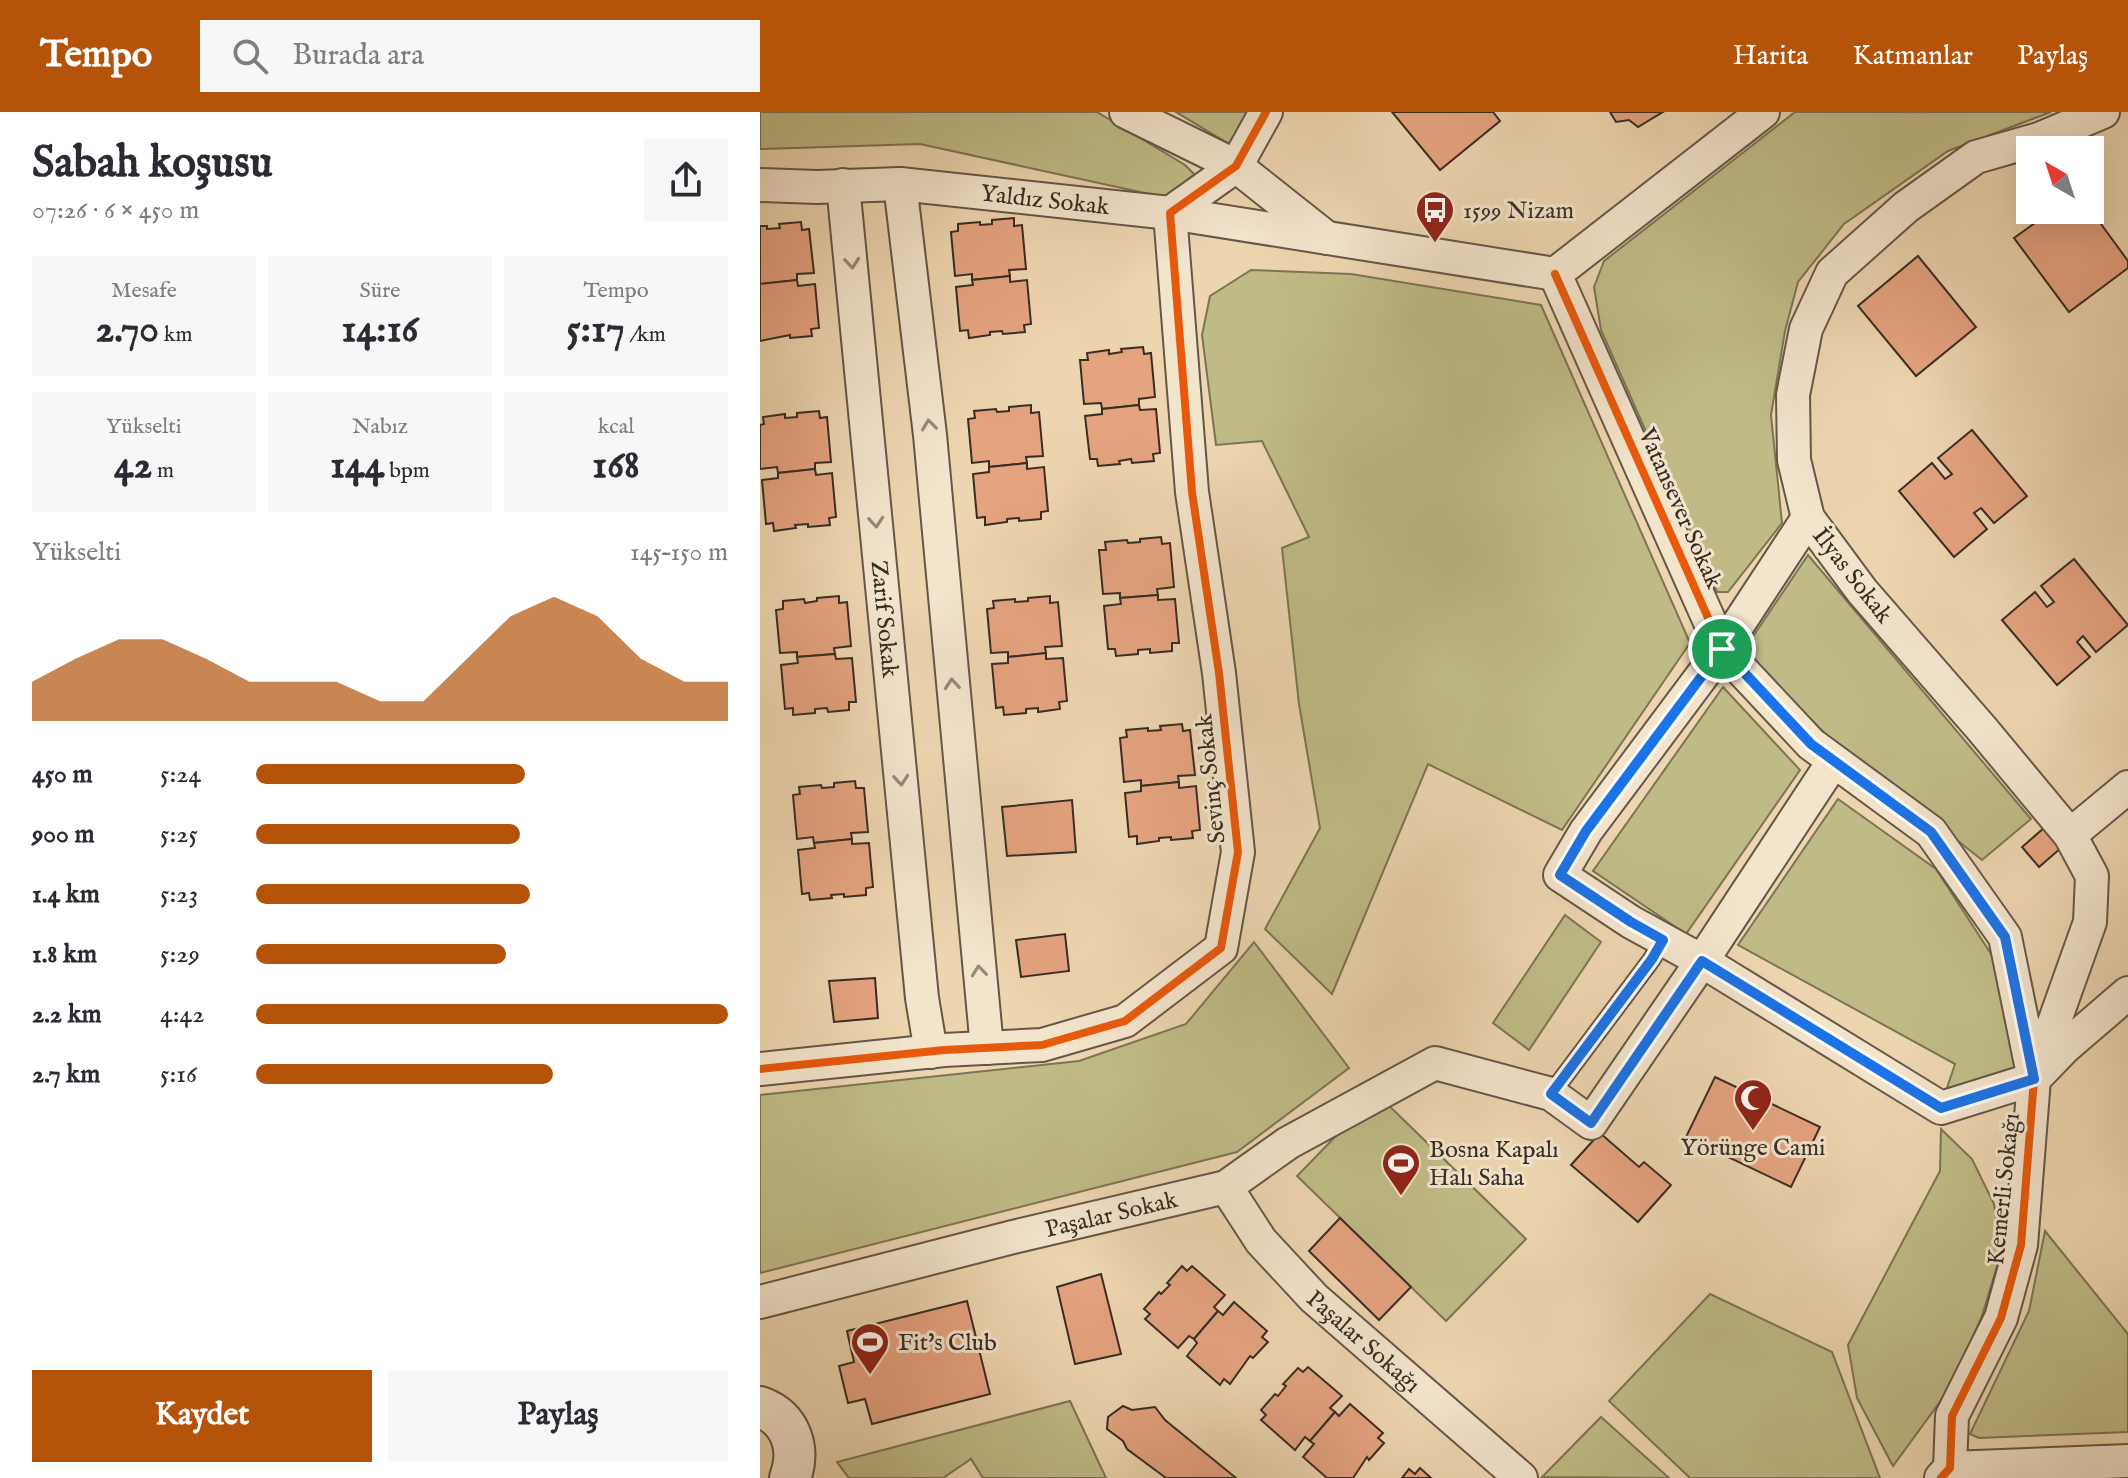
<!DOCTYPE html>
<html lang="tr">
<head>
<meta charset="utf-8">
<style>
  :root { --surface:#fff; --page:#f7f7f7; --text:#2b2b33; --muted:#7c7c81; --accent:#b45309 }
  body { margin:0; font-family:"IM FELL English",serif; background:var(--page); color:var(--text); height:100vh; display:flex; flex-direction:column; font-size:30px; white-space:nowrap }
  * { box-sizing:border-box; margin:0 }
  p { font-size:26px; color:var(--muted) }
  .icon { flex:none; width:44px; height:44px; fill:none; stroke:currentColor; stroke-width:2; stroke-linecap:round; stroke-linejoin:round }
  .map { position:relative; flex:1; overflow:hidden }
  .panel { display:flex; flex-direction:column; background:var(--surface); width:760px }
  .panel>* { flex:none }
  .needle { width:52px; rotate:321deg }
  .tools { position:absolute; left:1256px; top:24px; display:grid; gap:16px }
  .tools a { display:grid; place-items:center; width:88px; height:88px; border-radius:0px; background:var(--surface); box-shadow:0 8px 32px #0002; font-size:40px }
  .pin { position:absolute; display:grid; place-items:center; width:68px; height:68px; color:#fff; margin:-34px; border:4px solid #fff; border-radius:50%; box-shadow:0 2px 8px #0007 }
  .round { display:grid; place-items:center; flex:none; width:84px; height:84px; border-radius:0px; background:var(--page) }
  .head { display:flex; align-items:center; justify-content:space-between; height:136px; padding:0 32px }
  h1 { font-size:44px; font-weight:800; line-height:60px }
  .figures { display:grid; grid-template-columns:repeat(3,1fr); gap:12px; height:136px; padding:8px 32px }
  .figures div { display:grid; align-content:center; border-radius:0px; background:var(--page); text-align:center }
  .figures b { font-size:40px; font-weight:800 }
  .figures small { font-size:22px; font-weight:400 }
  .figures p { font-size:22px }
  .chart { height:224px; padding:16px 32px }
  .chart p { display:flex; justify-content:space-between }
  .chart svg { width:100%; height:144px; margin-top:8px; fill:var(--accent); opacity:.7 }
  .action { display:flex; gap:16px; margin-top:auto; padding:16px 32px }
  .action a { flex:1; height:92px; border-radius:0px; background:var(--accent); color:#fff; font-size:32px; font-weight:800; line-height:92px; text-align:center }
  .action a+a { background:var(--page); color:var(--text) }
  ul { padding:0 32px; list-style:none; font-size:26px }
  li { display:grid; grid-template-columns:128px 96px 1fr; align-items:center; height:60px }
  li i { height:20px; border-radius:10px; background:var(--accent) }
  header { display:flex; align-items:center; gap:48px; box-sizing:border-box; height:112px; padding:0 40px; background:var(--accent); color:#fff }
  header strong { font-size:38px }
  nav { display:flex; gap:44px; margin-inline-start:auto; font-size:28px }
  .search { width:560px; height:72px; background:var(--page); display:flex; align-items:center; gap:20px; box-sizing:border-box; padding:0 28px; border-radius:0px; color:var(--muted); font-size:30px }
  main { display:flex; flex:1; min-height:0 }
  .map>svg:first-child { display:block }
</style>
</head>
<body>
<header>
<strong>Tempo</strong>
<div class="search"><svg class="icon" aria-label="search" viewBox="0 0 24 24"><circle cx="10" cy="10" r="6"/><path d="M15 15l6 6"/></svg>Burada ara</div>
<nav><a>Harita</a><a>Katmanlar</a><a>Paylaş</a></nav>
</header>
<main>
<section class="panel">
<div class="head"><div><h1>Sabah koşusu</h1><p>07:26 · 6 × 450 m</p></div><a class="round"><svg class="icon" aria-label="share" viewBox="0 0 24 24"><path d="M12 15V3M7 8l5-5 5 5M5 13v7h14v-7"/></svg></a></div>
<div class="figures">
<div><p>Mesafe</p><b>2.70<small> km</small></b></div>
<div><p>Süre</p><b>14:16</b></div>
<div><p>Tempo</p><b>5:17<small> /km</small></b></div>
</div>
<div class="figures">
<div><p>Yükselti</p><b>42<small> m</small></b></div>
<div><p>Nabız</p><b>144<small> bpm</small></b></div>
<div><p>kcal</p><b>168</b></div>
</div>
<div class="chart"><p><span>Yükselti</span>145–150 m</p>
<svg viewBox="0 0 160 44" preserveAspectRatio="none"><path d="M0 44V32L10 25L20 19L30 19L40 25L50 32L60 32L70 32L80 38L90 38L100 25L110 12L120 6L130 12L140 25L150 32L160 32V44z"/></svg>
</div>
<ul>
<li><b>450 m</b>5:24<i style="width:57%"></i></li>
<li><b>900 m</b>5:25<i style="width:56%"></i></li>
<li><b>1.4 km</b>5:23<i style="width:58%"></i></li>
<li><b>1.8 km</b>5:29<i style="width:53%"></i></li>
<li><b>2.2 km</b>4:42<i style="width:100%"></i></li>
<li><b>2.7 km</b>5:16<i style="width:63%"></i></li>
</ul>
<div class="action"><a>Kaydet</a><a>Paylaş</a></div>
</section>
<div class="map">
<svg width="1368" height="1366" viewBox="0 0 1368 1366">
  <rect width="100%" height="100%" fill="#edd5b0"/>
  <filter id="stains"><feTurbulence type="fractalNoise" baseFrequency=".0025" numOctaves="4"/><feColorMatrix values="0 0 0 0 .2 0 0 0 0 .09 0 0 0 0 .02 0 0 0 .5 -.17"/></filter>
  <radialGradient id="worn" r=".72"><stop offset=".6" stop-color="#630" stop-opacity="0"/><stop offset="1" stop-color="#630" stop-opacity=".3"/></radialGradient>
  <!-- green -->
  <g fill="#bfbb86" stroke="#7c7455" stroke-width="2">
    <polygon points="0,0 337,0 425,53 442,70 425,84 403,85 160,32 0,37"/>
    <polygon points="416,0 494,0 474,35"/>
    <polygon points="1035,0 1291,0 1188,39 1084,112 1038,170 1025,219 1011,303 1022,411 968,480 957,480 841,218 834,175 844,149"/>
    <polygon points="491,158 591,162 781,193 930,531 802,718 668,652 572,882 505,817 560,716 539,592 522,436 549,425 502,329 456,333 442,223 450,184"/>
    <polygon points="1048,443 1271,707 1222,748 1072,629 984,538"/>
    <polygon points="963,575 1040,658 926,822 833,759"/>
    <polygon points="1078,687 1176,757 1244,862 1263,950 1252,964 1187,976 1195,952 978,833"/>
    <polygon points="805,803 841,830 769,938 733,911"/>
    <polygon points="494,830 589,956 477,1040 0,1161 0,983 319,949 426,912"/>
    <polygon points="617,982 766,1127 686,1209 537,1064"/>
    <polygon points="1181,1017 1212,1047 1234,1092 1242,1138 1222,1204 1190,1276 1133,1354 1097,1286 1088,1233 1180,1059"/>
    <polygon points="1285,1119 1368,1222 1368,1320 1219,1326 1210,1322 1269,1199"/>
    <polygon points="950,1182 1072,1240 1120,1366 930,1366 849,1289"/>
    <polygon points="310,1289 346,1366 223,1366 211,1347 183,1366 89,1366 77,1350"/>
    <polygon points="841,1305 909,1366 782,1365"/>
  </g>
  <!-- building -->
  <g fill="#e5a380" stroke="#382d24" stroke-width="2">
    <polygon points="632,0 733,0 740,9 680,58"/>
    <polygon points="850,0 903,0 878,15 869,8 856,10"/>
    <polygon points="1330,97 1368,149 1368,156 1309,200 1254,126 1293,98"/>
    <polygon points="254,106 254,114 262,113 266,157 249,158 250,164 212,168 212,162 195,164 191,120 198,119 198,112 220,110 220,113 232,112 232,108"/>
    <polygon points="41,110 42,118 49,117 54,161 37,162 37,168 0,172 0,114 7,114 7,117 20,116 19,112"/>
    <polygon points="1158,144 1216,215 1156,264 1098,194"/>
    <polygon points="250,164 250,170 267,168 271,212 264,213 265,220 243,222 242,219 230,220 230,223 209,226 208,218 200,219 196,175 213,173 212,168"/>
    <polygon points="37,168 38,174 55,172 59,216 51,217 52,224 30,226 30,223 0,229 0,172"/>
    <polygon points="383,235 384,242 391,241 395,285 379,287 379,293 342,297 341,291 324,292 320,248 328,248 327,241 349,238 349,242 362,240 361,237"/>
    <polygon points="271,293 271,301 279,300 283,344 266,345 267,351 229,355 229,349 212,351 208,307 215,306 214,299 236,297 237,300 249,299 249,295"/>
    <polygon points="379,293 380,298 396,297 400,341 393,342 394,349 372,351 371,347 359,349 360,352 338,354 337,347 330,347 325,304 342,302 342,297"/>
    <polygon points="59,299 60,306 67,305 71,350 55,351 55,357 18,361 17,355 0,357 0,313 4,312 3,305 25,302 25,306 37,305 37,301"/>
    <polygon points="1212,318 1267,384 1234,411 1221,396 1214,401 1227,417 1194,445 1139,379 1172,351 1185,367 1192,362 1178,346"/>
    <polygon points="267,351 267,357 284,355 288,399 281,400 281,407 259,409 259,406 247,407 247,410 225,413 225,405 217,406 213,362 229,360 229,355"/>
    <polygon points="55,357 56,363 72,361 76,405 69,406 70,413 48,415 48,412 35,413 36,416 14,419 13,411 6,412 2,368 18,366 18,361"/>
    <polygon points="401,425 402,432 410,431 414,475 397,477 398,483 360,486 360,481 343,482 339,438 346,438 345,430 367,428 368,431 380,430 380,427"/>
    <polygon points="1314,447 1368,513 1336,540 1323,524 1317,530 1330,545 1297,573 1242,508 1275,480 1287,495 1294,490 1281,474"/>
    <polygon points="398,483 398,488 415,487 419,531 412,531 412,539 390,541 390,537 378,538 378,542 356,544 355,537 348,537 344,494 361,492 360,486"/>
    <polygon points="79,484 79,491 87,490 91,534 74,536 75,542 37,545 37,540 20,541 16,498 23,497 23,489 44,487 45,491 57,489 57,486"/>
    <polygon points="290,484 290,491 298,490 302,534 285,535 286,541 248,545 248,540 231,541 227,497 234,496 233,489 255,487 255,490 268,489 268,486"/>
    <polygon points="286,541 286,547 303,546 307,589 299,590 300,597 278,600 278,596 266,597 266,601 244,603 243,595 236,596 232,552 248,551 248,545"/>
    <polygon points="75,542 76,547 92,546 96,590 89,590 89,598 68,600 67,596 55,597 55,601 33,603 33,596 25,597 21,553 38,551 37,545"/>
    <polygon points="422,612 423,619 430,618 435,663 418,664 419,670 381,674 381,668 364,670 360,626 367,625 366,618 388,616 388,619 401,618 400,614"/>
    <polygon points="95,669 96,676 104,676 108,720 91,721 92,727 54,731 53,725 37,727 33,683 40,682 39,675 61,673 62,676 74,675 74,671"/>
    <polygon points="419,670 419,676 436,674 440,718 432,719 433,726 411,728 411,725 399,726 399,729 377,732 377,724 369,725 365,681 381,679 381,674"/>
    <polygon points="312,688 316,740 247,744 242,695"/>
    <polygon points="1292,709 1309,729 1279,755 1262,735"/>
    <polygon points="92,727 92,732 109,731 113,775 106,776 106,783 84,785 84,782 71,783 72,786 50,788 49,781 42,782 38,738 55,736 54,731"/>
    <polygon points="305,822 309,859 261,865 256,828"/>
    <polygon points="115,866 118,906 74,910 69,869"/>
    <polygon points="955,965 1060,1015 1031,1075 926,1025"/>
    <polygon points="840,1021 879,1055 884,1050 911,1073 878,1110 811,1053"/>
    <polygon points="580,1106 651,1175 619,1208 549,1139"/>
    <polygon points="422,1154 427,1159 432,1154 465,1183 454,1195 458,1199 434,1227 429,1224 418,1236 385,1207 390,1202 384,1197 399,1180 401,1182 410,1173 407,1171"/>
    <polygon points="341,1162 361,1242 315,1252 297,1175"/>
    <polygon points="207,1189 230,1282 112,1312 105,1287 88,1291 79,1254 94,1250 87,1219"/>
    <polygon points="474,1190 507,1219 502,1225 508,1230 493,1246 490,1244 470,1272 464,1267 460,1273 427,1244 437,1231 434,1227 458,1199 463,1203"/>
    <polygon points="548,1255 582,1284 570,1296 575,1300 550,1329 545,1325 535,1338 501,1308 506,1303 501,1298 515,1282 518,1284 526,1274 523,1272 538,1256 543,1260"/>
    <polygon points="590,1292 623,1321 618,1326 624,1331 609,1348 607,1345 593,1366 567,1366 543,1345 554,1332 550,1329 575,1300 579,1304"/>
    <polygon points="363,1294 372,1298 395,1295 405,1308 476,1366 406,1366 367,1337 363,1329 347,1317 348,1305"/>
    <polygon points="660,1356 671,1366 642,1366 649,1357 655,1362"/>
  </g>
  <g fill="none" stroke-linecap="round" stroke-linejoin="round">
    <!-- service casing -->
    <g stroke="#655747" stroke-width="20">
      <polyline id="service" points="791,982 892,847 903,828"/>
    </g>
    <!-- minor casing -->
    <g stroke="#655747" stroke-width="36">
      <g id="minor">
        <polyline points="366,0 476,54 567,126"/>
        <polyline points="140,72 170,323 227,936"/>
        <path id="s1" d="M0 73 57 75 140 72 410 101 795 162"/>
        <path id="s2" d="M83 73 162 886 171 940"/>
        <polyline points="795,162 962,537 1051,632 1171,720 1245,825 1274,967 1261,1133 1241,1206 1192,1304 1190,1356 1181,1366"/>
        <polyline points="795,162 1003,0"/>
        <polyline points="1048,406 962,537 826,719 800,763 871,810 942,849 1181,996 1274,967 1305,935 1368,881"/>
        <polyline points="1310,723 1368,675"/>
        <polyline points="0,957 184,938 282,933 365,909 461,836 478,740 459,561 432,380 410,101 476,54 506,0"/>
        <polyline points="1274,967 1330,810 1332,764 1310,723 1222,617 1102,479 1048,406 1034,348 1033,283 1046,217 1072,161 1146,95 1216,45 1279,27 1343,0"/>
        <path id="s3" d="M466 1075 501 1129 554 1186 761 1366"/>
        <path id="s4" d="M0 1190 253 1125 466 1075 528 1031 675 951 791 982 831 1011 942 849 1073 650"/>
        <polyline points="1190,1356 1368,1349"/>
      </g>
    </g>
    <!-- tertiary casing -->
    <g stroke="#655747" stroke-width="44">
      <path id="tertiary" d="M0 1295C31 1306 41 1337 30 1366"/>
    </g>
    <!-- service -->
    <use href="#service" stroke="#f3e4cc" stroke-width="16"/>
    <!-- minor -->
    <use href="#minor" stroke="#f3e4cc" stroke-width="32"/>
    <!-- tertiary -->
    <use href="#tertiary" stroke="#f3e4cc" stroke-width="40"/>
    <!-- cycleway casing -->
    <g stroke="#f3e4cc" stroke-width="13">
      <g id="cycleway">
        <polyline points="795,162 962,537 1051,632 1171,720 1245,825 1274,967 1261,1133 1241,1206 1192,1304 1190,1356 1181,1366"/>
        <polyline points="0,957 184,938 282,933 365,909 461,836 478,740 459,561 432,380 410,101 476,54 506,0"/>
      </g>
    </g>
    <!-- cycleway -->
    <use href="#cycleway" stroke="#e8590c" stroke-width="8"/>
  </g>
  <!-- one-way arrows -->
  <defs><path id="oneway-chevron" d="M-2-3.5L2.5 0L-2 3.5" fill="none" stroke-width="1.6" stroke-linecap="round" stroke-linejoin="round" transform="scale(2)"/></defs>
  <g stroke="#968878">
    <use href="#oneway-chevron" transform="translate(92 151) rotate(85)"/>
    <use href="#oneway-chevron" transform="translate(169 313) rotate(-97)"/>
    <use href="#oneway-chevron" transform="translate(116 410) rotate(85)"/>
    <use href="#oneway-chevron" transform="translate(192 572) rotate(-95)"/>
    <use href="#oneway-chevron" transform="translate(141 668) rotate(85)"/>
    <use href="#oneway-chevron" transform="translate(219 859) rotate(-96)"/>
  </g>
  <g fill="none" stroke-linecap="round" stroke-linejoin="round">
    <!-- route casing -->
    <g stroke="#fff" stroke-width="16">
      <polygon id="route" points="962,537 1051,632 1171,720 1245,825 1274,967 1181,996 942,849 831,1011 791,982 892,847 903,828 871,810 800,763 826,719"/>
    </g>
    <!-- route -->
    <use href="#route" stroke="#1a73e8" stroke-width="10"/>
  </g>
  <!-- icons -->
  <defs>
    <g id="bus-pin" transform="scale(2)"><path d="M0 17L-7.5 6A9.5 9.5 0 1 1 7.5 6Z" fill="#8f2418" stroke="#f3e4cc"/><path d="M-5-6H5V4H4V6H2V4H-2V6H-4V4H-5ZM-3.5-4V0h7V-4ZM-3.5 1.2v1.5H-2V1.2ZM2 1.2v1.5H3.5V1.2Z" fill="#fff"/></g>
    <g id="mosque-pin" transform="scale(2)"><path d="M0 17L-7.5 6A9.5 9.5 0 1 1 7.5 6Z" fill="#8f2418" stroke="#f3e4cc"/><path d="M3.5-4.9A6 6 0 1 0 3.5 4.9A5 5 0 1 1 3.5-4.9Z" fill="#fff"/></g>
    <g id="stadium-pin" transform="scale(2)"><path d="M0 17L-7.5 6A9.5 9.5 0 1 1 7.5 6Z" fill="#8f2418" stroke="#f3e4cc"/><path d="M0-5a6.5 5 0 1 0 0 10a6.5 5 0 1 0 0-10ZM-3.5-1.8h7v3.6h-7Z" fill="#fff"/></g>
  </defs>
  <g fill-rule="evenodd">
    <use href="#bus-pin" x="675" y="98"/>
    <use href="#mosque-pin" x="993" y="986"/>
    <use href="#stadium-pin" x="641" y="1051"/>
    <use href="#stadium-pin" x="110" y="1230"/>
  </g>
  <g text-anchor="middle" stroke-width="6" stroke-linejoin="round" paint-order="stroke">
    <!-- street labels -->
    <g font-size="24" fill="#382d24" stroke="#f3e4cc">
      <text dy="8" stroke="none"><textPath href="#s1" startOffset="286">Yaldız Sokak</textPath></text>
      <text transform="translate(921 396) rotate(66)" y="8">Vatansever Sokak</text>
      <text transform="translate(1093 463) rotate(52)" y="8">İlyas Sokak</text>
      <text dy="8" stroke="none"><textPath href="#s2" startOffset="436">Zarif Sokak</textPath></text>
      <text transform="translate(450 667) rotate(-96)" y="8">Sevinç Sokak</text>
      <text transform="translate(1243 1077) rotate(-84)" y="8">Kemerli Sokağı</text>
      <text dy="8" stroke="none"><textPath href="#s4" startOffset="362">Paşalar Sokak</textPath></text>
      <text dy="8" stroke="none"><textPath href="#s3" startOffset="208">Paşalar Sokağı</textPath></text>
    </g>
    <!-- poi labels -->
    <g font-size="24" fill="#382d24" stroke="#f3e4cc" text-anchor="start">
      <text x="703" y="106">1599 Nizam</text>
      <text x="993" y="1043" text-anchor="middle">Yörünge Cami</text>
      <text x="669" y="1045">Bosna Kapalı<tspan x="669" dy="28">Halı Saha</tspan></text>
      <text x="138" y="1238">Fit's Club</text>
    </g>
  </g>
  <rect width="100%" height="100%" filter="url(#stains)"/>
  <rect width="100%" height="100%" fill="url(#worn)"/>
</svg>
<div class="tools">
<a><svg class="needle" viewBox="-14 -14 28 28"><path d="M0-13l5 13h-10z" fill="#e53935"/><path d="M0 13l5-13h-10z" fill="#7c7c81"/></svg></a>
</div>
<div class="pin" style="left:962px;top:537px;background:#1e9e55"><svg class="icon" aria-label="arrive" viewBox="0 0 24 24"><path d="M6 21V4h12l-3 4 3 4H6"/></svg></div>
</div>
</main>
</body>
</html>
